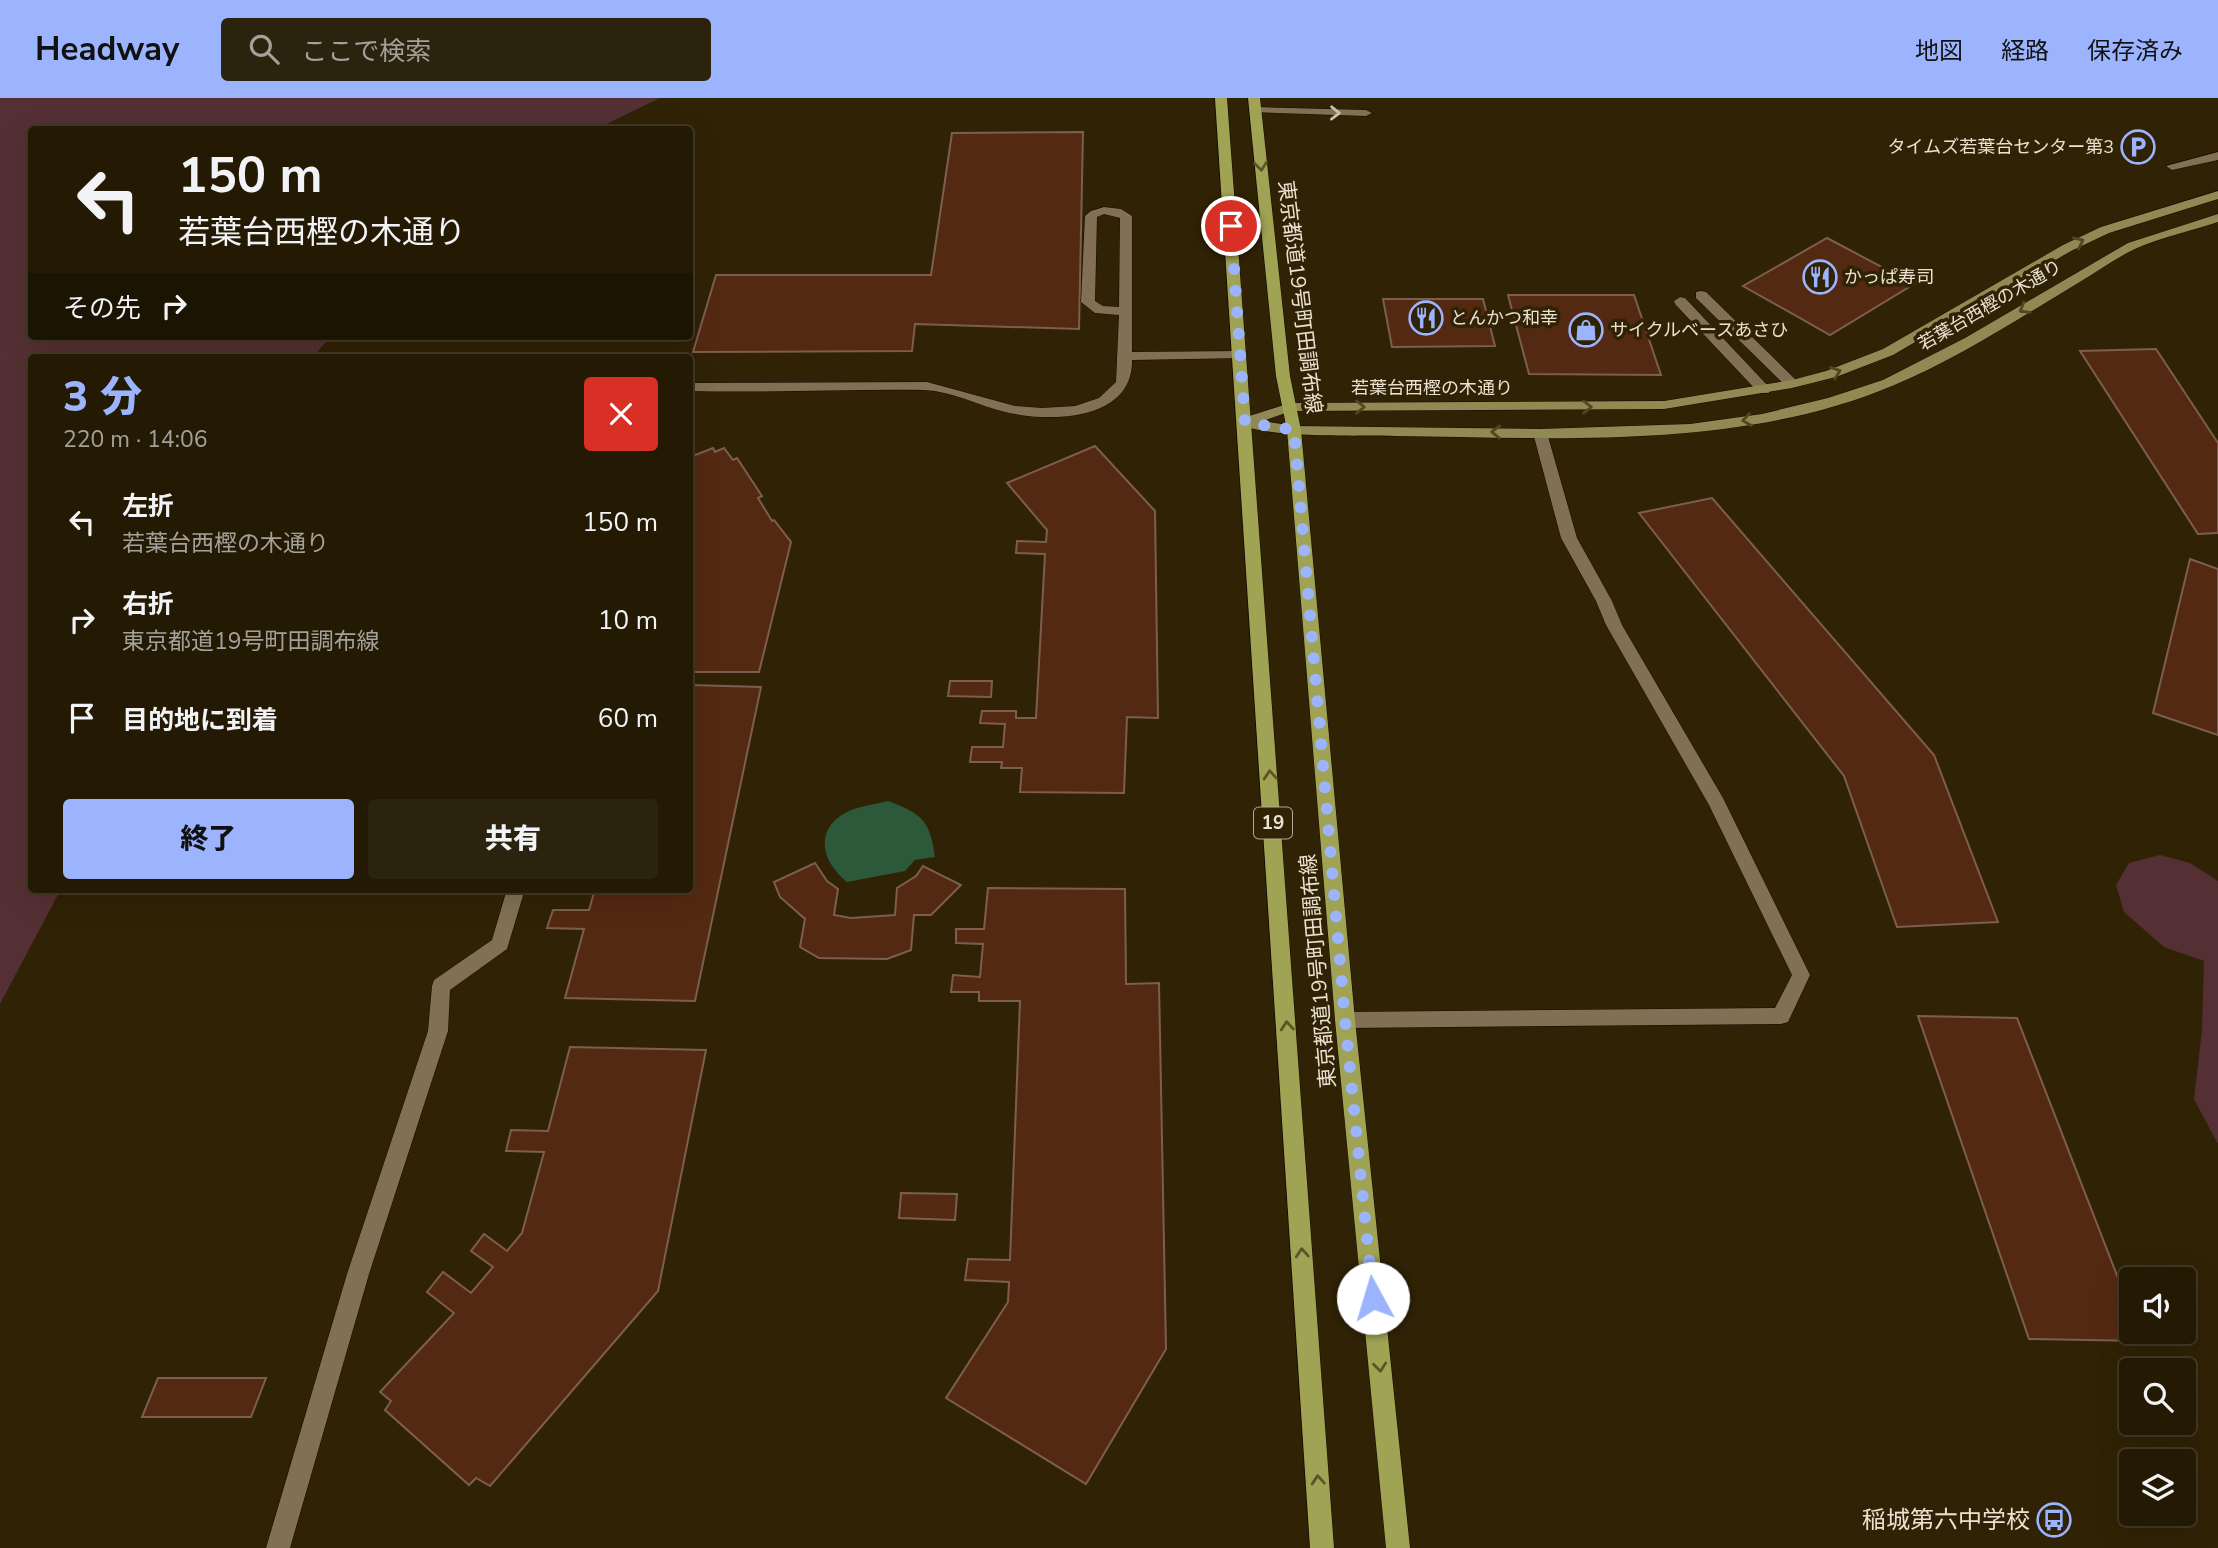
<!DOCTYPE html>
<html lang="ja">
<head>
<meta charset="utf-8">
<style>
	body { margin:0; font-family:"Nunito Sans","Noto Sans JP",sans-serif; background:#2c230e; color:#f1f3f6; height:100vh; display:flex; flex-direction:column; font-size:26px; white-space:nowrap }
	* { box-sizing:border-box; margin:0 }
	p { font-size:23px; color:#a3a19a }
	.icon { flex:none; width:38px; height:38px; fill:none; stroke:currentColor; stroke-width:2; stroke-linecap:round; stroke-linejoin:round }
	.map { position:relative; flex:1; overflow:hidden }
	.side { position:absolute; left:28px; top:256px; width:665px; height:539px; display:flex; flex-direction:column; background:#241a04; border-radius:7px; box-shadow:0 7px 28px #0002,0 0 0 2px #413826 }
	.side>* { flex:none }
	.top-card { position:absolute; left:28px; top:28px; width:665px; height:214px; border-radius:7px; box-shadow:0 7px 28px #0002,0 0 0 2px #413826; background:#241a04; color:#f1f3f6; overflow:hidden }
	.buttons { position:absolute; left:2119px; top:1169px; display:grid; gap:14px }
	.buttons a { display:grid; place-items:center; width:77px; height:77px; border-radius:7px; background:#241a04; box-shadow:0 7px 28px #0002,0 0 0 2px #413826; font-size:35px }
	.pin { position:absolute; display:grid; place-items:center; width:60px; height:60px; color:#fff; margin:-30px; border:4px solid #fff; border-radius:50%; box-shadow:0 2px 7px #0007 }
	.me { position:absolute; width:77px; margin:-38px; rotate:354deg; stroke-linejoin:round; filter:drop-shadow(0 0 5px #0008) }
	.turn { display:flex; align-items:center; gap:24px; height:147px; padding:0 35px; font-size:32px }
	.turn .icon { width:91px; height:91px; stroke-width:2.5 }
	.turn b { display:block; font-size:49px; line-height:60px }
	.then { display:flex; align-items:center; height:66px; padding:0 35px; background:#0003; gap:14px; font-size:26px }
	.round { display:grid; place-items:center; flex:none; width:74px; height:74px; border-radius:7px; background:#2c230e }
	.head { display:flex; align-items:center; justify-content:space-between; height:119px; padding:0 35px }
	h1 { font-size:42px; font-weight:800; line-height:52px; color:#9cb4fd }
	.primary-button { display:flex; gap:14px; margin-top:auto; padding:14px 35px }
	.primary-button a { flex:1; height:80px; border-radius:7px; background:#9cb4fd; color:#111; font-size:28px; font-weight:800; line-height:80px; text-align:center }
	.primary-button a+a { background:#2c230e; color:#f1f3f6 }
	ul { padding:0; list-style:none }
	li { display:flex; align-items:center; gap:21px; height:98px; padding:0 35px }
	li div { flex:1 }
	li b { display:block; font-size:26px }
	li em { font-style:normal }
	header { display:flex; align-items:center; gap:42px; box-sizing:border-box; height:98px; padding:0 35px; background:#9cb4fd; color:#111 }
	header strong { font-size:33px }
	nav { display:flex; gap:38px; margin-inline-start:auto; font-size:24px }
	.search { width:490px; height:63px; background:#2c230e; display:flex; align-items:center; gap:18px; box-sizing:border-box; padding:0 24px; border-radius:7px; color:#a3a19a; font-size:26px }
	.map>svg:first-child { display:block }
	.green { fill:#543034 }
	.water { fill:#2c5939 }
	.building { fill:#542911; stroke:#7d5e4e; stroke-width:2 }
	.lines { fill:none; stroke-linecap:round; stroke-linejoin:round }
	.lane-casing { stroke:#150b00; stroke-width:1 }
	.secondary-casing { stroke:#150b00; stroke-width:1 }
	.primary-casing { stroke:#150b00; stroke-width:1 }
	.lane { fill:#817053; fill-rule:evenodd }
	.secondary { fill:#908954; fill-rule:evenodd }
	.primary { fill:#a0a254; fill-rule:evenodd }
	.oneway { stroke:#cabfab }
	.oneway2 { stroke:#5d5525 }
	.oneway3 { stroke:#524621 }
	.route { stroke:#9cb4fd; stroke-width:12; stroke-dasharray:0 21.6 }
	.labels { text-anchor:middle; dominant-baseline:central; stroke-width:7; stroke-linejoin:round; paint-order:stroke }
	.far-poi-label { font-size:18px; fill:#eae1d1; stroke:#302205; text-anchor:start }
	.far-street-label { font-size:18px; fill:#eae1d1; stroke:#302205 }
	.shield { fill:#302205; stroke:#b2a894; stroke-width:2 }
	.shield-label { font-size:19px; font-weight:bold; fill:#eae1d1 }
	.street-label { font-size:21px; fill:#eae1d1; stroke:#302205 }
	.near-poi-label { font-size:24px; fill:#eae1d1; stroke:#302205; text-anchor:end }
</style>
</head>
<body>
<header>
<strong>Headway</strong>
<div class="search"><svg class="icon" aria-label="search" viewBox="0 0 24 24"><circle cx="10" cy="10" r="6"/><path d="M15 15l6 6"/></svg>ここで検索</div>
<nav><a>地図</a><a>経路</a><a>保存済み</a></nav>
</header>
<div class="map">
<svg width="2218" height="1450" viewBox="0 0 2218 1450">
	<rect width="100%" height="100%" fill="#302205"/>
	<!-- green -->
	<g class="green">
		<path d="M0 0H660L596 31 32 32V238H331L313 259H32V791H61L0 906Z"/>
		<path d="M2160 757 2190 765 2218 783V1046L2194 1001 2202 932 2204 863 2164 849 2124 814 2116 787 2129 765Z"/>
	</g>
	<!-- water -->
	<path class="water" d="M888 703C922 716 930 722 935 759L915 762 905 773 847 784C821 763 813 730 849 713 861 708 875 706 888 703Z"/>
	<!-- building -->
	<g class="building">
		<path d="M1083 34 1079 231 915 226 912 253 693 254 716 177H931L952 35Z"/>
		<path d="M1827 140 1914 186 1830 237 1743 188Z"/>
		<path d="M1508 197H1634L1661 277 1529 276Z"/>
		<path d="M1383 201H1483L1495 248 1392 249Z"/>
		<path d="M2156 251 2218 345V435L2198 436 2080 253Z"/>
		<path d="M1095 348 1155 413 1158 620 1127 619 1124 695 1020 694 1022 670H1001L1002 664H970L972 649H1003L1005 626 980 625 982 613H1016V620H1036L1045 456 1016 455 1017 443 1046 444 1047 432 1007 385Z"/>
		<path d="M713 350 715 354 724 350 733 362 737 360 762 398 758 400 772 423 774 422 791 444 759 574H690V359Z"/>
		<path d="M1712 400 1934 657 1998 824 1897 829 1844 678 1639 415Z"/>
		<path d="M2190 461 2218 471V637L2153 615Z"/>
		<path d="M950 583H992L991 599 948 598Z"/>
		<path d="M690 587 761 589 695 903 565 900 584 831 547 830 553 812H589L595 791H690Z"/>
		<path d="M815 765 827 783 838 791 834 817 851 820 895 817 897 790 916 778 923 768 961 787 931 817H914L911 852 887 861 819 860 800 849 805 821 780 799 774 784Z"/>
		<path d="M988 790 1125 791 1126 886 1159 885 1166 1251 1086 1386 946 1300 1008 1204 1009 1184 965 1182 968 1161 1010 1162 1020 903H979V894H951L953 877 980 879 983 846 956 845V831H984Z"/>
		<path d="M1918 918 2017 920 2132 1216V1234H2138L2142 1243 2029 1241Z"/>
		<path d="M570 949 706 952 658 1193 490 1388 476 1380 469 1387 385 1312 391 1303 380 1294 454 1215 427 1194 443 1174 471 1195 493 1169 471 1153 484 1136 507 1153 522 1135 544 1054 506 1053 511 1032 548 1033Z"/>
		<path d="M901 1095 957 1096 955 1122 899 1120Z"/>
		<path d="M158 1280H266L251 1319H142Z"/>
	</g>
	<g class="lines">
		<defs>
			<g id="lane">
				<path d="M1255 9 1366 12 1372 15 1366 18 1251 14 1249 12Z"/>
				<path d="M2218 54V62L2172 72 2166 68Z"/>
				<path d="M1104 109 1121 111 1132 118V254L1240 253 1245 254V260L1132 262C1133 320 1058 324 1015 316 984 311 955 293 923 292 845 291 767 295 690 293V285L927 284 1015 308 1042 310 1075 308 1099 300 1116 284 1119 217 1095 215 1081 204 1085 118 1091 113ZM1104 116 1120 120 1119 209 1103 208 1095 203 1097 119Z"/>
				<path d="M1701 193 1706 194 1797 283V289H1787L1696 200V194Z"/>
				<path d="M1680 199 1685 200 1769 289V295H1759L1675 206 1674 203Z"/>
				<path d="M1540 331 1547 335 1577 440 1612 503 1622 527 1723 700 1810 877 1788 924 1781 926 1345 930 1338 928 1335 922 1338 916 1345 914 1775 910 1792 877 1709 707 1606 527 1596 503 1561 440 1533 335Z"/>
				<path d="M507 791H525L507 851 450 892 448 933 369 1176 290 1450H266L347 1176 428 933 432 888 434 882 492 842Z"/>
			</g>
			<path id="secondary" d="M2218 93V101L2109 135 2071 153 1893 257 1836 279 1792 290 1664 311 1291 313 1263 323 1294 328 1540 331 1690 326 1762 316 1828 300 1883 282 1965 240 2128 145 2218 116V124C2191 133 2163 139 2137 150 2117 159 2097 174 2078 185 2018 221 1957 261 1892 288 1740 352 1556 340 1395 338 1366 337 1255 341 1238 324L1240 321 1290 305 1664 303 1792 282 1826 273 1883 251 2063 147 2101 129Z"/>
			<g id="primary">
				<path d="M1215 0H1227L1334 1450H1310Z"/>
				<path d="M1248 0H1260L1290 278 1301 332 1355 922 1410 1450H1386L1335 922 1287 332 1276 278Z"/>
			</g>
		</defs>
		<!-- lane casing -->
		<use href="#lane" class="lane-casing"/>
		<!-- secondary casing -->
		<use href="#secondary" class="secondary-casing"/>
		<!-- primary casing -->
		<use href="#primary" class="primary-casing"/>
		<!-- lane -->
		<use href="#lane" class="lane"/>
		<!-- secondary -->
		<use href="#secondary" class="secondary"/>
		<!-- primary -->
		<use href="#primary" class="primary"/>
	</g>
	<!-- one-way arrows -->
	<defs><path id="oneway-chevron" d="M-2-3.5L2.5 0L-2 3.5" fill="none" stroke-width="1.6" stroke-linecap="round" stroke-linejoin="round" transform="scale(1.75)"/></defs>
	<use class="oneway" href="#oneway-chevron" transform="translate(1335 15) rotate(1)"/>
	<g class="oneway2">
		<use href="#oneway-chevron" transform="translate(1261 68) rotate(84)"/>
		<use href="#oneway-chevron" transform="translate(1270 677) rotate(-94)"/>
		<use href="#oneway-chevron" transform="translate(1287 928) rotate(-94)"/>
		<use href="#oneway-chevron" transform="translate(1302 1155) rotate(-94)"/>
		<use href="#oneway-chevron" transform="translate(1380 1269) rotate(84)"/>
		<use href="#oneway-chevron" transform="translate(1318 1382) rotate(-94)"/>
	</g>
	<g class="oneway3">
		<use href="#oneway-chevron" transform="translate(2079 144) rotate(-25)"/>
		<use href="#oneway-chevron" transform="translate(2024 211) rotate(149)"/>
		<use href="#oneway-chevron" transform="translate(1836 274) rotate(-19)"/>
		<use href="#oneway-chevron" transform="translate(1360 309)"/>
		<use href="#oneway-chevron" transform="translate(1587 309)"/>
		<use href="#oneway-chevron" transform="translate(1747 322) rotate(172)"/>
		<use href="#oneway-chevron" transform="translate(1496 334) rotate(-179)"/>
	</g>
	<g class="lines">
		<!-- route -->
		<path class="route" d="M1231 128 1245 324 1294 332 1345 922 1373 1200"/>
	</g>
	<!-- icons -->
	<defs>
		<symbol id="parking-ring" viewBox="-11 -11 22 22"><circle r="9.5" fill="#302205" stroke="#9cb4fd" stroke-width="1.5"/><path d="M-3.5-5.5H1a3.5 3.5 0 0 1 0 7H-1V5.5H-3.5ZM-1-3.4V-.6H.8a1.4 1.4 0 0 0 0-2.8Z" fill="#9cb4fd"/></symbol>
		<symbol id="restaurant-ring" viewBox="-11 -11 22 22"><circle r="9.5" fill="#302205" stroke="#9cb4fd" stroke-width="1.5"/><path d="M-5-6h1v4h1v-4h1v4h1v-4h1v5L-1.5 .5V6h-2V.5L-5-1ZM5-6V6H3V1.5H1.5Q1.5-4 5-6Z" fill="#9cb4fd"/></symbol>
		<symbol id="shop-ring" viewBox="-11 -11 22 22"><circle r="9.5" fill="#302205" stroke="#9cb4fd" stroke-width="1.5"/><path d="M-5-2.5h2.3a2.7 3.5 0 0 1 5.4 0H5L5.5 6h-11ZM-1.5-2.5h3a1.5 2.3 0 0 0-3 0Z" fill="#9cb4fd"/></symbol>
		<symbol id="bus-ring" viewBox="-11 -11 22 22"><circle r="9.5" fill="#302205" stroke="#9cb4fd" stroke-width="1.5"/><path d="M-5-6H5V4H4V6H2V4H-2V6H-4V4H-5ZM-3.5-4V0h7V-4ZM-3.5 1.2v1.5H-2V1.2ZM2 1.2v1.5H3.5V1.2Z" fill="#9cb4fd"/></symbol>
	</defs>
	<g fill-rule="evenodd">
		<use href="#parking-ring" x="2119" y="30" width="38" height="38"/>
		<use href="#restaurant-ring" x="1801" y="160" width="38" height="38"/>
		<use href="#restaurant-ring" x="1407" y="201" width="38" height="38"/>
		<use href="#shop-ring" x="1567" y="213" width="38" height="38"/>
		<use href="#bus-ring" x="2035" y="1403" width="38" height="38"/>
	</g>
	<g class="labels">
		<!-- far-poi labels -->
		<g class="far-poi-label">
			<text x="2114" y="49" text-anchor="end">タイムズ若葉台センター第3</text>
			<text x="1844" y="179">かっぱ寿司</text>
			<text x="1450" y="220">とんかつ和幸</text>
			<text x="1610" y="232">サイクルベースあさひ</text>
		</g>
		<!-- far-street labels -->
		<g class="far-street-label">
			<text transform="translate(1990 207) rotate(-30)">若葉台西樫の木通り</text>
			<text x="1432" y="290">若葉台西樫の木通り</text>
		</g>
		<!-- shield labels -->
		<rect class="shield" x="1254" y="709.5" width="38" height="31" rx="5"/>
		<g class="shield-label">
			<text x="1273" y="725">19</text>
		</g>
		<!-- street labels -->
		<g class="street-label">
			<text transform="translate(1300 199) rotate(83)">東京都道19号町田調布線</text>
			<text transform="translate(1318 873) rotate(-95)">東京都道19号町田調布線</text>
		</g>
		<!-- near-poi labels -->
		<g class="near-poi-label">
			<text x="2030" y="1422">稲城第六中学校</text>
		</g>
	</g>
</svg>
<div class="buttons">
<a><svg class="icon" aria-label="sound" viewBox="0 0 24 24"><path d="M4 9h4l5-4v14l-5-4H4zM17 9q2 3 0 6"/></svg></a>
<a><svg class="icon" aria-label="search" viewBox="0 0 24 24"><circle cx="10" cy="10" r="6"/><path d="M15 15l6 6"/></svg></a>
<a><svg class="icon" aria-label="layers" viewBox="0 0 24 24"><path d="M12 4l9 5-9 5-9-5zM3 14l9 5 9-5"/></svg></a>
</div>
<div class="pin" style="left:1231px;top:128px;background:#d93025"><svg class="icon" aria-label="arrive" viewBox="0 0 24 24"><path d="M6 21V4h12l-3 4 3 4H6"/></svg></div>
<svg class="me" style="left:1373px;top:1200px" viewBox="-20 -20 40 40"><circle r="19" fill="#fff"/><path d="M0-13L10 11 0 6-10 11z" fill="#9cb4fd"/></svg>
<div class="top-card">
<div class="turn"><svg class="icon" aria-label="left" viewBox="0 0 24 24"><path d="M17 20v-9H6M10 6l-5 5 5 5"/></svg><div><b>150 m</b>若葉台西樫の木通り</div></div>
<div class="then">その先<svg class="icon" aria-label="right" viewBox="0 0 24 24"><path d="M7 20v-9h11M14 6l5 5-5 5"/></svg></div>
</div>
<section class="side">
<div class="head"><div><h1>3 分</h1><p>220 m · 14:06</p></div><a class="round" style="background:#d93025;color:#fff"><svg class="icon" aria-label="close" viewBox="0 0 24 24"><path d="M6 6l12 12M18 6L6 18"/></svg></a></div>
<ul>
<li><svg class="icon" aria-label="left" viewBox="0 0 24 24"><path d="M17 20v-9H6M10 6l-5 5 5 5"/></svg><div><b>左折</b><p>若葉台西樫の木通り</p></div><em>150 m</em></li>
<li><svg class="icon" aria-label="right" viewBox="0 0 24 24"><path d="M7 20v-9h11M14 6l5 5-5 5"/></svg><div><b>右折</b><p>東京都道19号町田調布線</p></div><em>10 m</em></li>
<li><svg class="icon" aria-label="arrive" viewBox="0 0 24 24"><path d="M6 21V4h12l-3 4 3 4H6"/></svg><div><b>目的地に到着</b></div><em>60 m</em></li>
</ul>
<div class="primary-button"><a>終了</a><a>共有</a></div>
</section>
</div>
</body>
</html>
